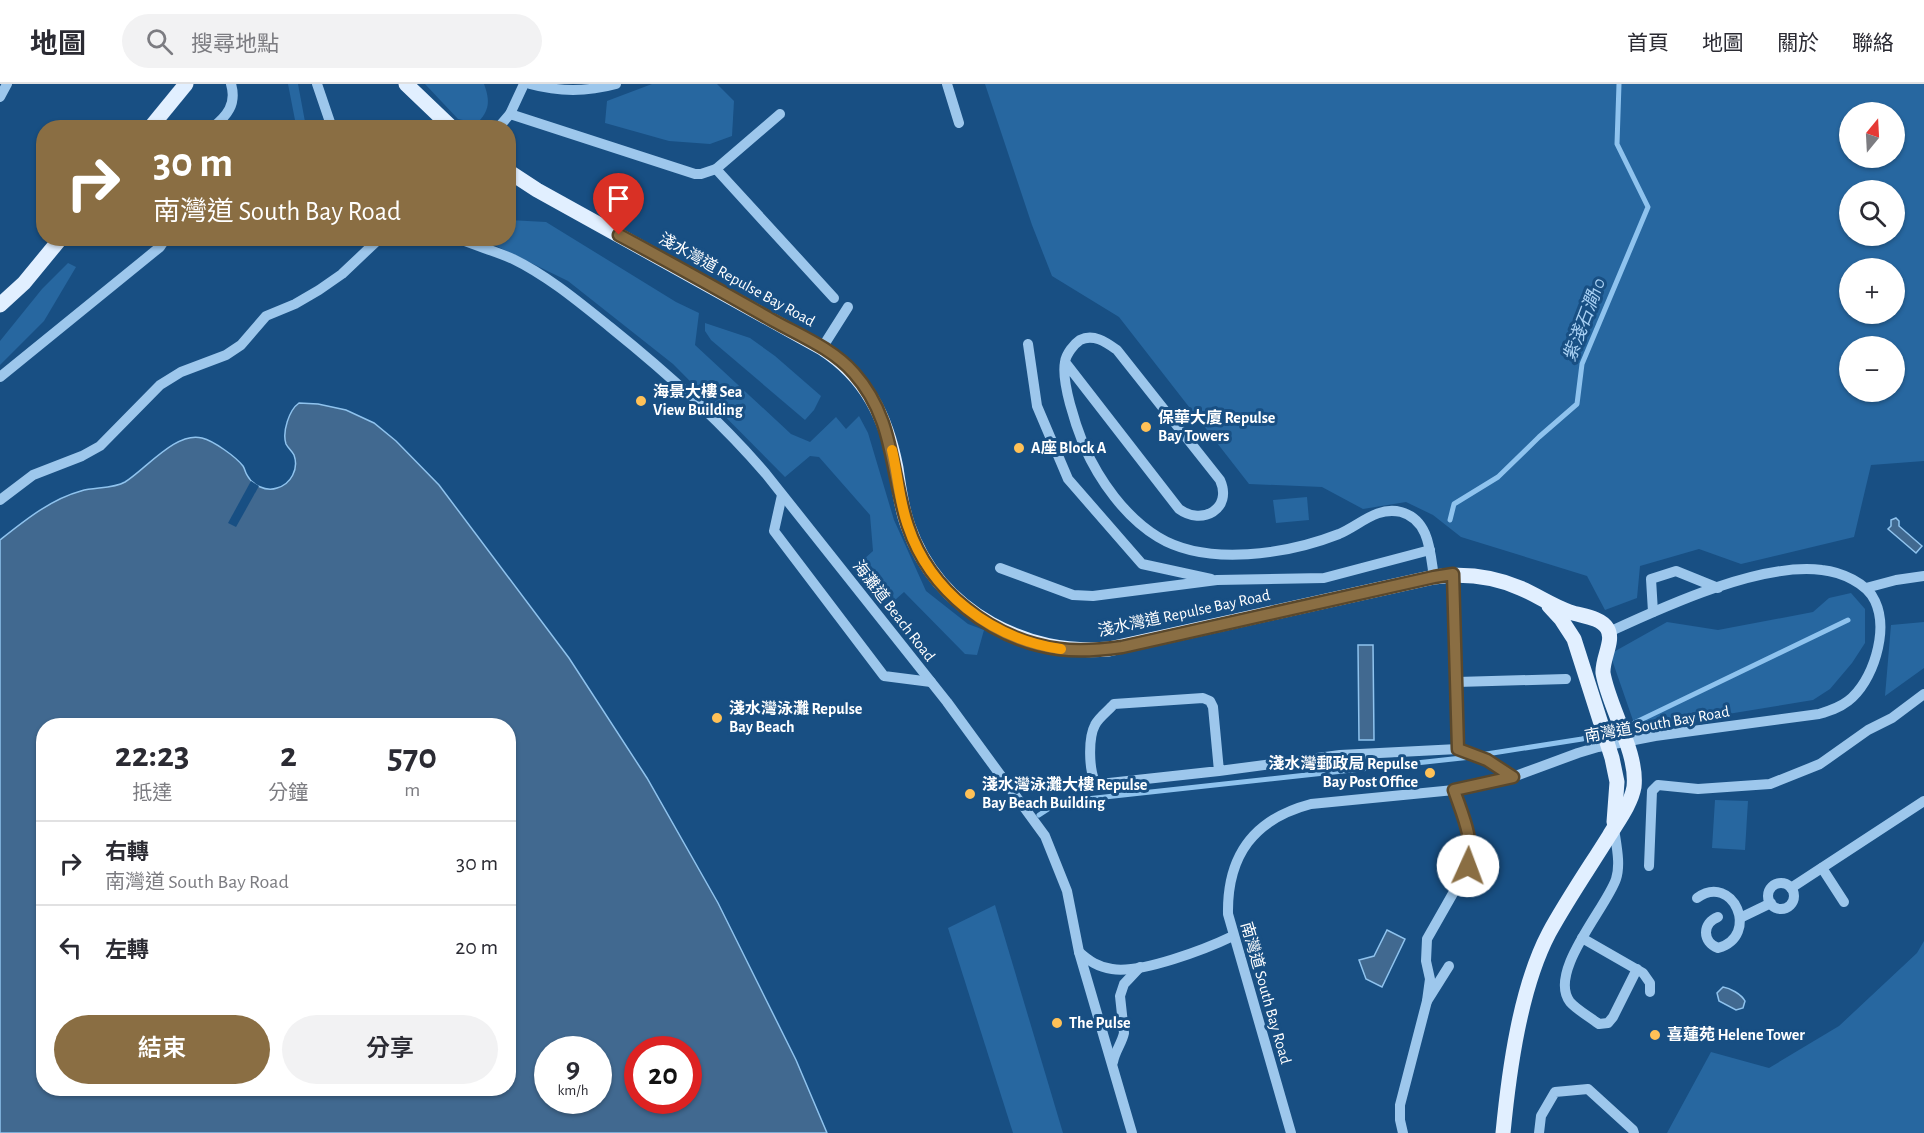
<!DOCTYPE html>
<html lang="zh-TW">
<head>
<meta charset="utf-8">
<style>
	body { margin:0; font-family:"Alegreya Sans","Noto Sans TC",sans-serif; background:#f2f2f3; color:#2b2b33; height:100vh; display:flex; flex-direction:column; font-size:22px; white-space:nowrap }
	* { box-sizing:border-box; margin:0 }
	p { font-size:20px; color:#7c7c81 }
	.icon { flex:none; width:33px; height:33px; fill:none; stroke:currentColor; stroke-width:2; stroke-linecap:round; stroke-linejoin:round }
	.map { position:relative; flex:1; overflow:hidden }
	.panel { position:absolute; left:36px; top:634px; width:480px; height:378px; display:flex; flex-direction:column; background:#fff; border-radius:24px; box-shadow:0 2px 4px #0004 }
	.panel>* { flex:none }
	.hud { position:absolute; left:36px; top:36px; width:480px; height:126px; border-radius:24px; box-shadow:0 2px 4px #0004; background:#8a6e43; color:#fff; overflow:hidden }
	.needle { width:39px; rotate:18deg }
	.controls { position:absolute; left:1839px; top:18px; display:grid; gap:12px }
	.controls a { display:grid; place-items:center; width:66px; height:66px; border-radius:50%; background:#fff; box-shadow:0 2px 4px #0004; font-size:30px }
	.speed { position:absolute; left:534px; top:952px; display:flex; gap:12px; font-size:30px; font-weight:700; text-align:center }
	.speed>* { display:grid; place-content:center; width:78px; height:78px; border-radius:50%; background:#fff; box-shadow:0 2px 4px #0004; line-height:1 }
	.speed small { font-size:15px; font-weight:400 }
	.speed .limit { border:9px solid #d22; background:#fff; color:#111 }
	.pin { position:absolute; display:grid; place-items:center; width:51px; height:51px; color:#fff; margin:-62px -26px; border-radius:50% 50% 50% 0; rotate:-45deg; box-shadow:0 0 6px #0007 }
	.pin .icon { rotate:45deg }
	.me { position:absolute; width:66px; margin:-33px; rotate:2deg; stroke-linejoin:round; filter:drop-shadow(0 0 4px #0008) }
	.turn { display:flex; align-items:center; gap:21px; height:126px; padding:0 18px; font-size:27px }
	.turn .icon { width:78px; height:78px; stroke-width:2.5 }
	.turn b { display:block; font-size:42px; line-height:51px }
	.eta { display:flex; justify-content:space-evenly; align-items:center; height:102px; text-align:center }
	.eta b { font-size:36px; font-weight:600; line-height:42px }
	.primary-button { display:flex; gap:12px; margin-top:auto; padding:12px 18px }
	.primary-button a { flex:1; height:69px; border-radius:36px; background:#8a6e43; color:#fff; font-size:24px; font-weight:600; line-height:69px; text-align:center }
	.primary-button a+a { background:#f2f2f3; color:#2b2b33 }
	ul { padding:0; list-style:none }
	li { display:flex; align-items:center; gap:18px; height:84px; padding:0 18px; border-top:2px solid #e1e1e2 }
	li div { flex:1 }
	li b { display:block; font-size:22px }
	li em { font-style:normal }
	header { display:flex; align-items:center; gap:36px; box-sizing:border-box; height:84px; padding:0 30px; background:#fff; border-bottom:2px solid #e1e1e2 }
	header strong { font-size:28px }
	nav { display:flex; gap:33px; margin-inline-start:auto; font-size:21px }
	.search { width:420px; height:54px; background:#f2f2f3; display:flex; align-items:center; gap:15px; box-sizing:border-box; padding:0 21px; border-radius:33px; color:#7c7c81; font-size:22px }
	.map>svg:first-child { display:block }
	.green { fill:#2767a0; fill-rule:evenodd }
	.water { fill:#416990; stroke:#8fc3ee; stroke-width:1.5; fill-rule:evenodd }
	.pier { fill:#184f83 }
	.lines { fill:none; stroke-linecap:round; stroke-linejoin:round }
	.stream { stroke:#8fc3ee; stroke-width:5 }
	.minor { stroke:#9dc7ec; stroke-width:10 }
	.major { stroke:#e1efff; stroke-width:15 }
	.route-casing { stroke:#5a482c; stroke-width:15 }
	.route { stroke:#8a6e43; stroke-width:10 }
	.slow { stroke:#f59e0b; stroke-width:10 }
	.poi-dot { fill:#ffc157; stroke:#184f83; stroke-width:2 }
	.labels { text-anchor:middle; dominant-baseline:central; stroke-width:6; stroke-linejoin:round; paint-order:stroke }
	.street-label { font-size:16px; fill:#fff; stroke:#184f83 }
	.poi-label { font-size:16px; font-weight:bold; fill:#fff; stroke:#184f83; text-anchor:start }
	.water-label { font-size:18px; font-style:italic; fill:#a8d0f3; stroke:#184f83 }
</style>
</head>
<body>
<header>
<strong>地圖</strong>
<div class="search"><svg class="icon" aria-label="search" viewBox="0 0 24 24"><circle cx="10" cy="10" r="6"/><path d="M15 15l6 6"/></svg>搜尋地點</div>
<nav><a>首頁</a><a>地圖</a><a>關於</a><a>聯絡</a></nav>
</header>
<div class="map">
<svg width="1924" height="1049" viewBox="0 0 1924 1049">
	<rect width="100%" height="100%" fill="#184f83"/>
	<!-- green -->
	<g class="green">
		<path d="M288 0H298L306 43H256L295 36Z"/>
		<path d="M425 0H484C490 16 490 27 477 39L458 35Z"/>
		<path d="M652 0H717L734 17 732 52 710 60 669 57 605 39 607 17Z"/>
		<path d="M985 0H1924V377L1871 381 1854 453 1741 480 1699 465 1640 482 1637 514 1605 526 1587 492 1461 453 1433 431 1406 418 1363 425 1322 403 1249 400 1119 233 1052 192 1032 141ZM1850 28H1894V74H1850ZM1850 106H1894V152H1850ZM1850 184H1894V230H1850ZM1850 262H1894V308H1850Z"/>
		<path d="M509 136 546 138 676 218 699 229 695 261 791 350 810 358 836 333 846 345 859 332 868 349 894 436 926 507 968 540 984 546 977 571 965 570 904 508 887 523 853 485 873 467 870 431 819 373 810 372 785 393 673 280 568 197 482 155 508 154Z"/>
		<path d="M68 179 76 183 44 237 0 281V257L42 205Z"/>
		<path d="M705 239 750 254 775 272 821 312 814 326 805 336 711 256 705 247Z"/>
		<path d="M1307 413 1309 436 1276 439 1273 416Z"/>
		<path d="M1851 509 1865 525V559L1852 579 1830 605 1813 616 1636 645 1610 570 1667 538 1718 546 1813 528 1829 514Z"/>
		<path d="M1924 538V584L1885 612 1891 541Z"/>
		<path d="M1715 716 1748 717 1745 766 1712 764Z"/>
		<path d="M995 821 1063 1049H1013L948 844Z"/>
		<path d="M1924 857V1049H1667L1711 968 1769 984 1839 942 1917 869Z"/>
	</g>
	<!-- water -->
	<g class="water">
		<path d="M299 319 318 320 346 326 374 339 396 357 439 401 569 574 647 694 718 819 796 976 827 1049H0V456C24 437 51 415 81 407 95 403 113 405 125 398 146 385 176 347 202 354 214 357 236 373 243 382 245 385 245 388 247 391 252 401 266 408 277 404 291 400 299 385 294 371 292 367 288 364 286 360 282 348 289 326 299 319ZM44 642H508V1005H44ZM548 966H598V1017H548ZM638 966H688V1017H638Z"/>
		<path d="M1896 434 1899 437V442L1922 462 1916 469 1888 445 1891 442V436Z"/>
		<path d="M1358 561H1373L1374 656H1359Z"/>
		<path d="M1387 846 1405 855 1382 903 1366 895 1359 876 1374 872Z"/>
		<path d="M1723 903C1730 904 1741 910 1745 917L1743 924 1736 926 1719 917 1717 909Z"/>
	</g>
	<!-- pier -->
	<path class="pier" d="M251 397 259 402 236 443 228 439Z"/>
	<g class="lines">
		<!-- stream -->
		<g class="stream">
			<path d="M1450 436 1454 420 1498 393 1539 353 1577 320 1582 280 1648 123 1617 60 1619 0"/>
			<path d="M1480 671 1582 655 1628 642 1848 536"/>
			<path d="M1039 731 1059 718 1471 673"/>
		</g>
		<!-- minor -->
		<g class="minor">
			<path d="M317 0 332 44"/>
			<path d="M530 0C559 8 587 8 616 0"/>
			<path d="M947 0 959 39"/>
			<path d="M0 13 7 0"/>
			<path d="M510 30 695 90H701L716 85 780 30"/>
			<path d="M212 44C227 32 237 20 231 0"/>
			<path d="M498 44 510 30 524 0"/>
			<path d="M716 85 834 214"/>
			<path d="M457 154C476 162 495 167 513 175 548 192 580 219 610 243 666 288 720 336 766 390L947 618 1045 752 1067 807 1079 868 1132 1049"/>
			<path d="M1028 260 1037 322 1068 395 1142 480 1211 495"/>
			<path d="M822 264 848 223"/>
			<path d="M1065 278 1179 425C1202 442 1233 425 1220 396L1117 266C1107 259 1094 249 1080 256 1074 260 1066 270 1065 278 1061 298 1076 342 1084 362 1099 396 1125 433 1158 453 1207 483 1288 470 1339 450 1360 441 1377 422 1401 428 1430 436 1430 469 1434 493"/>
			<path d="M0 293 160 163 166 154"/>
			<path d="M782 411 774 447 884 592 931 598"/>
			<path d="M0 416 33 391 82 372 100 362 160 301 181 288 226 271 241 261 266 232 295 220 319 206 342 190 380 154"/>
			<path d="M1000 484 1073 511 1093 512 1217 496 1324 494 1430 466"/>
			<path d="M1453 491 1458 665"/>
			<path d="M1866 504 1896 496 1924 492"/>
			<path d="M1653 528 1651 495 1676 487 1718 504"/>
			<path d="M1457 598 1566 595"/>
			<path d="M1219 687 1213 623 1210 617 1203 614 1114 620C1109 626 1098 634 1095 641 1088 654 1089 685 1095 698L1100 700 1219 687 1340 671 1458 665 1487 676 1513 693"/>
			<path d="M1614 744C1616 760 1621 780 1616 795 1607 823 1547 888 1570 918 1576 925 1588 932 1596 938L1599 940 1608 939 1613 933 1637 885"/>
			<path d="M1649 782 1652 707 1658 701 1698 705 1770 700 1820 680 1868 646 1892 634 1924 610"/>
			<path d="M1822 784 1844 818"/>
			<circle cx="1781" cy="812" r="13"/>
			<path d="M1791 804 1924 717"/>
			<path d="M1697 814C1733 788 1761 852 1718 864 1702 858 1702 839 1718 833"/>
			<path d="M1740 834 1771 819"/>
			<path d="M1582 854 1643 889 1650 899V908"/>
			<path d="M1079 868C1089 877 1098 883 1112 885 1141 890 1206 865 1233 852"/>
			<path d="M1449 882 1427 917 1430 895 1426 877 1427 855 1464 790 1470 774V757L1454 706"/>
			<path d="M1113 978C1115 967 1122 959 1124 949L1120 912 1124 900 1140 883"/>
			<path d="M1291 1049 1228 830C1227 771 1254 735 1311 720L1454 706 1513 693 1578 669 1598 663 1655 652 1819 630C1829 627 1839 624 1848 617 1873 598 1889 547 1875 517 1867 499 1841 488 1822 486 1761 478 1665 522 1609 548"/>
			<path d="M1403 1049 1400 1036V1021L1427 917"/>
			<path d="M1539 1049 1541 1032 1555 1008 1588 1005 1633 1046 1634 1049"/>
		</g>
		<!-- major -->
		<g class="major">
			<path d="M406 0 452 44"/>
			<path d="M150 44 186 0"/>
			<path d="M508 87 537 106 822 264C867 293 886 333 896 384 899 404 901 423 908 442 923 485 952 518 991 540 1029 561 1066 568 1109 565L1434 493C1463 489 1492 492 1520 504 1537 511 1552 522 1570 528 1581 532 1600 533 1607 544 1615 556 1602 574 1603 589 1609 624 1638 668 1634 703 1631 720 1618 737 1609 752 1589 784 1567 816 1549 849 1520 904 1509 987 1503 1049"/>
			<path d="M0 221 24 199 61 154"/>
			<path d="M1549 522 1561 535 1574 555 1612 674 1617 698 1614 738"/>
		</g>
	</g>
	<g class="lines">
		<defs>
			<path id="route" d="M619 151C671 179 723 208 774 237 801 252 833 265 854 289 895 335 890 388 908 442 929 506 991 556 1059 565 1080 568 1101 566 1122 563L1434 493 1453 490 1458 665 1487 676 1513 693 1454 706C1462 730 1475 757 1468 782"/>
		</defs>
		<!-- route casing -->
		<use href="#route" class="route-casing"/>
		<!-- route -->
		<use href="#route" class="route"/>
		<!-- slow -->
		<path class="slow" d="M892 366C898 391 899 417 908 442 930 508 992 555 1061 565"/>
	</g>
	<!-- markers -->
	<g class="poi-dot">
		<circle cx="641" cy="317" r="6"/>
		<circle cx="1146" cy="343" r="6"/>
		<circle cx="1019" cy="364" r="6"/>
		<circle cx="717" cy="634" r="6"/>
		<circle cx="1430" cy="689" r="6"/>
		<circle cx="970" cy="710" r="6"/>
		<circle cx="1057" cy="939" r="6"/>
		<circle cx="1655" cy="951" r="6"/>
	</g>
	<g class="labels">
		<!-- street labels -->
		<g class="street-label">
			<text transform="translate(737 196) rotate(29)">淺水灣道 Repulse Bay Road</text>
			<text transform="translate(894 527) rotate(52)">海灘道 Beach Road</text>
			<text transform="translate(1184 529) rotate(-12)">淺水灣道 Repulse Bay Road</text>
			<text transform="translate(1657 640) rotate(-10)">南灣道 South Bay Road</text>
			<text transform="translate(1266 909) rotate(74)">南灣道 South Bay Road</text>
		</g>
		<!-- poi labels -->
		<g class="poi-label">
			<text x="653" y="308">海景大樓 Sea<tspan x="653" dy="18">View Building</tspan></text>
			<text x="1158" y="334">保華大廈 Repulse<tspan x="1158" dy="18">Bay Towers</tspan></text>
			<text x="1031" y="364">A座 Block A</text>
			<text x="729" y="625">淺水灣泳灘 Repulse<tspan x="729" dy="18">Bay Beach</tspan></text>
			<text x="1418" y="680" text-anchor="end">淺水灣郵政局 Repulse<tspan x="1418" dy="18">Bay Post Office</tspan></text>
			<text x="982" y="701">淺水灣泳灘大樓 Repulse<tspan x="982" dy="18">Bay Beach Building</tspan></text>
			<text x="1069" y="939">The Pulse</text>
			<text x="1667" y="951">喜蓮苑 Helene Tower</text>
		</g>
		<!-- water labels -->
		<g class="water-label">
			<text transform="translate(1585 236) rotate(-69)">紫淺石澗10</text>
		</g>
	</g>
</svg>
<div class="controls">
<a><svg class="needle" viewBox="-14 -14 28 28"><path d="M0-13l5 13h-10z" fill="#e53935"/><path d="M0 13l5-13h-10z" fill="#7c7c81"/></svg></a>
<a><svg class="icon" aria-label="search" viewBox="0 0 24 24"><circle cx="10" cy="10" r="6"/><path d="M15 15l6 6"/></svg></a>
<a>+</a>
<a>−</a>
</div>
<div class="speed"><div>9<small>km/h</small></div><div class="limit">20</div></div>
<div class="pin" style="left:619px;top:151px;background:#d93025"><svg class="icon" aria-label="arrive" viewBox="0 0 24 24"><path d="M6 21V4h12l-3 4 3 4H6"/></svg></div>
<svg class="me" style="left:1468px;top:782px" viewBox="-20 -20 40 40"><circle r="19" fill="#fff"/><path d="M0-13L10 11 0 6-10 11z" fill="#8a6e43"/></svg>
<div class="hud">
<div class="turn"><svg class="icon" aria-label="right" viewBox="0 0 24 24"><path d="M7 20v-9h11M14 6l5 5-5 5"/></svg><div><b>30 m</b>南灣道 South Bay Road</div></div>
</div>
<section class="panel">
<div class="eta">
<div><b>22:23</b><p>抵達</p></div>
<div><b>2</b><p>分鐘</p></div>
<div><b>570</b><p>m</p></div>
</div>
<ul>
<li><svg class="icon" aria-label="right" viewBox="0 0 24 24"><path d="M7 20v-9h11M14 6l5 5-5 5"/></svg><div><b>右轉</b><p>南灣道 South Bay Road</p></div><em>30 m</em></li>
<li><svg class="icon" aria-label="left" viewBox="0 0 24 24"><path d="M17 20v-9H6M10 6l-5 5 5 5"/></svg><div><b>左轉</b></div><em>20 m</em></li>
</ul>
<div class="primary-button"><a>結束</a><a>分享</a></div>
</section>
</div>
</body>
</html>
